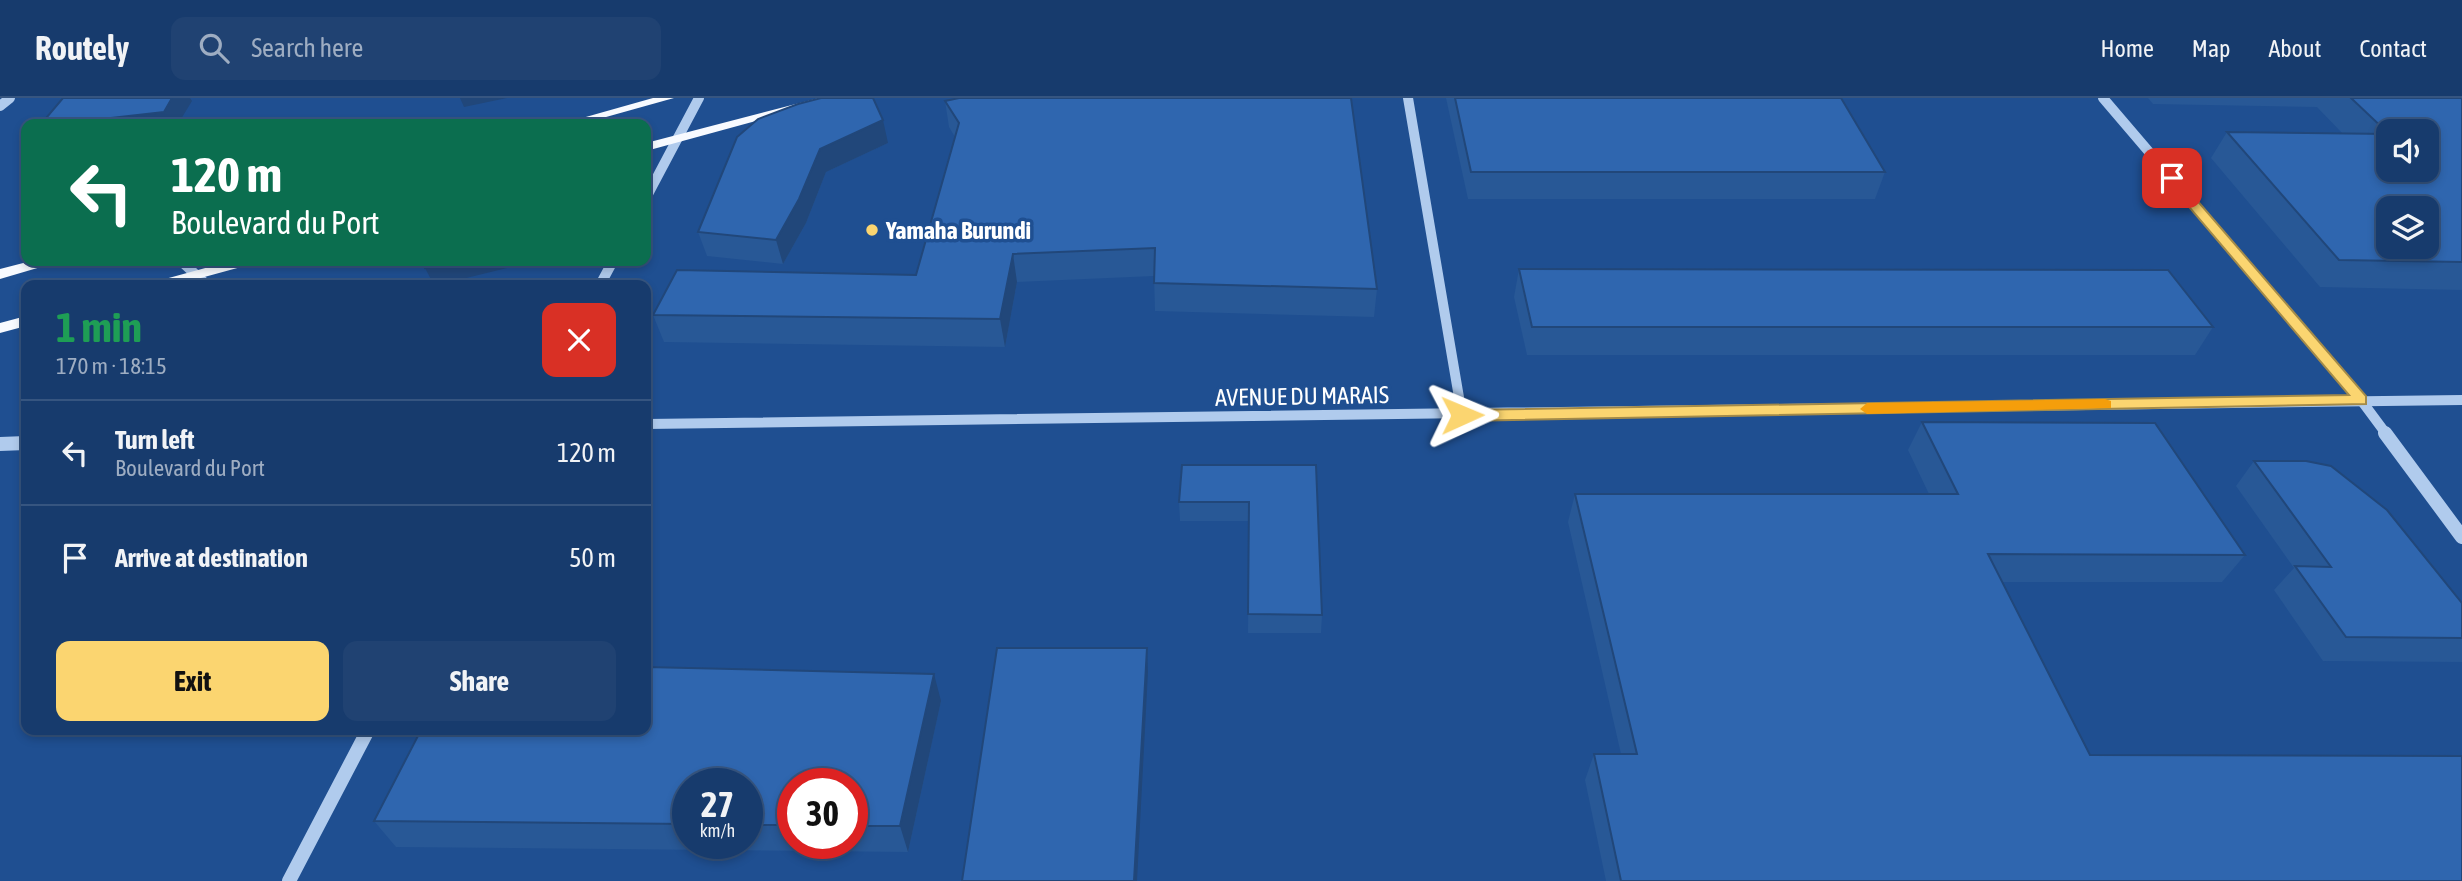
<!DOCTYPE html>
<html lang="en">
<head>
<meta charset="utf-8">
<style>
	body { margin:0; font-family:"Asap Condensed",sans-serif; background:#204272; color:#f1f3f6; height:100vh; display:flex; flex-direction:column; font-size:26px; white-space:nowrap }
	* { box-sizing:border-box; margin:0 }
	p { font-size:23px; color:#9eadc2 }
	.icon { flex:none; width:38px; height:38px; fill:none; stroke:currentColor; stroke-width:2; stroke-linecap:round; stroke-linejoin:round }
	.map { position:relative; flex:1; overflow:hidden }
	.details { position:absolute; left:21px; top:182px; width:630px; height:455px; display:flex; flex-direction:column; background:#173b6d; border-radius:14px; box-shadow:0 4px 10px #0003,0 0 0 2px #365580 }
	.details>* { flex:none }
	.guide { position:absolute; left:21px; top:21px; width:630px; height:147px; border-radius:14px; box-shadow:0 4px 10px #0003,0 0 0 2px #365580; background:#0b6e4f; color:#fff; overflow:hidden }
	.buttons { position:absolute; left:2376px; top:21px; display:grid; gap:14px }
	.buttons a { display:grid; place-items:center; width:63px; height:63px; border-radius:14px; background:#173b6d; box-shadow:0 4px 10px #0003,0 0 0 2px #365580; font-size:35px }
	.speed { position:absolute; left:672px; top:670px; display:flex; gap:14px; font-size:35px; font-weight:700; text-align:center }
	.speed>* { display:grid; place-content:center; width:91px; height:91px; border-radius:50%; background:#173b6d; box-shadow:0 4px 10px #0003,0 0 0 2px #365580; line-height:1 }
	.speed small { font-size:18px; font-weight:400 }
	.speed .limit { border:10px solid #d22; background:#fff; color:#111 }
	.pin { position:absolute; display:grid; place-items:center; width:60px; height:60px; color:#fff; margin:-30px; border-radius:14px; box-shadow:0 4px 10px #0006 }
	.me { position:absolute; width:77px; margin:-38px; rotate:89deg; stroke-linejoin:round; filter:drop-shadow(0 0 5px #0008) }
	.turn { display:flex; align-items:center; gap:24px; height:147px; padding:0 35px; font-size:32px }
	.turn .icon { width:91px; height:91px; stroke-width:2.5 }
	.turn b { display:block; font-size:49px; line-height:60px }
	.round { display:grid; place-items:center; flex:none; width:74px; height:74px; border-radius:14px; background:#204272 }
	.overview { display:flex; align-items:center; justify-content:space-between; height:119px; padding:0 35px }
	h1 { font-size:42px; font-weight:700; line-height:52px; color:#1e9e55 }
	.button { display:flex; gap:14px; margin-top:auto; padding:14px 35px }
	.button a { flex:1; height:80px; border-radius:14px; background:#fbd570; color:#111; font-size:28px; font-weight:700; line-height:80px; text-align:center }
	.button a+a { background:#204272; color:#f1f3f6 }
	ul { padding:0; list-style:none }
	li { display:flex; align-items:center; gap:21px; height:105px; padding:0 35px; border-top:2px solid #365580 }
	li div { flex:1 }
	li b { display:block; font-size:26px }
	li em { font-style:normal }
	header { display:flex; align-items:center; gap:42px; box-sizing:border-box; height:98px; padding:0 35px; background:#173b6d; border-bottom:2px solid #365580 }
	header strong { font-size:33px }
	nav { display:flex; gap:38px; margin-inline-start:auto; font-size:24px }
	.search { width:490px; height:63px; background:#204272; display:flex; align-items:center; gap:18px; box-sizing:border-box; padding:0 24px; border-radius:14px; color:#9eadc2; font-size:26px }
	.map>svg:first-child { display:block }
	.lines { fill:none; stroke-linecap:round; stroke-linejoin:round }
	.minor-far1 { stroke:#b0cbed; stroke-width:10 }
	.minor { stroke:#b0cbed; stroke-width:14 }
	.major { fill:#f7faff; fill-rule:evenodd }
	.wall { fill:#285896; fill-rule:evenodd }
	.shaded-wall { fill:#21477a }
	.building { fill:#2f66af; stroke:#21477a; stroke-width:2; fill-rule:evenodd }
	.route { fill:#fbd570; stroke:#a38a49; stroke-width:2 }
	.slow { fill:#f59e0b }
	.poi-dot { fill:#fbd570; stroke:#1f4f91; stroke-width:2.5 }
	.labels { text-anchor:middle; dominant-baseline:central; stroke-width:7; stroke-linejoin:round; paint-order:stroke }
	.poi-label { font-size:24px; font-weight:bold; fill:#fff; stroke:#1f4f91; text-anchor:start }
	.street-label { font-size:24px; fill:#fff; stroke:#1f4f91 }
</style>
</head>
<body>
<header>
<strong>Routely</strong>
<div class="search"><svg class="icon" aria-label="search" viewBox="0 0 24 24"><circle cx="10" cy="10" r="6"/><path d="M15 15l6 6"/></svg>Search here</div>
<nav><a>Home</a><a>Map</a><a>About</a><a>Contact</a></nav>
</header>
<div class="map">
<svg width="2462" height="783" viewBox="0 0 2462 783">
	<rect width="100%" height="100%" fill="#1f4f91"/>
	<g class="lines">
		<!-- minor-far1 -->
		<g class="minor-far1">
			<path d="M1408 0 1462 317"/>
			<path d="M2103 0 2361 302 2387 337"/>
			<path d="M0 8 10 0"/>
			<path d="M646 100 699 0"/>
			<path d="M181 163 207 187"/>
			<path d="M600 187 613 163"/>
			<path d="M646 326 2462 302"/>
		</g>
		<!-- minor -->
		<g class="minor">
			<path d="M2385 335 2462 439"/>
			<path d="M0 346 26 345"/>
			<path d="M289 783 368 632"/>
		</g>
		<!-- major -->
		<g class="major">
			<path d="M653 0H674L581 26H561Z"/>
			<path d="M819 0H840L646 53V45Z"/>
			<path d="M31 163H53L51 166 0 181V171Z"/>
			<path d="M231 163H254L252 166 175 187H152L154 184Z"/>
			<path d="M26 218V228L0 235V225Z"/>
		</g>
	</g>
	<!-- wall -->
	<g class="wall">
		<path d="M1446 0H1841L1885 74 1875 101H1468Z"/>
		<path d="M2148 0H2462V192L2320 189 2211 60 2227 34 2343 36 2317 9 2153 6Z"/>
		<path d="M945 3 1377 191 1374 219 1155 213 1154 178 1017 184 1005 249 664 244 653 217 916 177 955 39 949 29Z"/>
		<path d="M737 39 888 45 826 74 806 125 783 166 707 158 698 134Z"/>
		<path d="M1519 171 2213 229 2195 257H1527L1514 199Z"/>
		<path d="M1922 324 2245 457 2222 484H2002L2090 657 2462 783H1606L1585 682 1594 656H1621L1568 424 1575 396H1929L1908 352Z"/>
		<path d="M2254 363 2462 505V564L2323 563 2274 492 2294 470 2236 388Z"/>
		<path d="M1316 367 1322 517 1321 535H1248L1249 423H1180L1179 404Z"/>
		<path d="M941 603 908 754 396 749 374 723ZM688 686H747V746H688ZM793 686H852V746H793Z"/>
	</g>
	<!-- shaded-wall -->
	<g class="shaded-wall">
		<path d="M172 0H190L192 3 178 26H58Z"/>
		<path d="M460 0H507L464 9Z"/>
		<path d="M883 22 888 45 826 74 806 125 783 166 776 142 820 51Z"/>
		<path d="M1013 156 1017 184 1005 249 1000 221Z"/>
		<path d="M454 163H526L527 165 438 187H434L425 170Z"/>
		<path d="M1147 550 1148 574 1137 783H1134Z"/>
		<path d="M934 576 941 603 908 754 900 728Z"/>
	</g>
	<!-- building -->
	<g class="building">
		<path d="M63 0H172L164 14 58 26H41Z"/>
		<path d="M821 0H873L883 22 820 51 799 101 776 142 698 134 737 39 758 21 798 6Z"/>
		<path d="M959 0H1351L1377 191 1154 185 1155 150 1013 156 1000 221 653 217 677 172 916 177 959 25 945 3Z"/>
		<path d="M1455 0H1841L1885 74H1471Z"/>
		<path d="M2351 0H2462V164L2339 162 2227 34 2389 36V72H2427V33H2389V36ZM2389 110H2427V149H2389Z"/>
		<path d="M424 163H454L425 170Z"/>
		<path d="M1519 171 2168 172 2213 229H1532Z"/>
		<path d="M1922 324 2155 325 2245 457 1988 456 2090 657 2462 658V783H1621L1594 656H1637L1575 396H1958Z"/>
		<path d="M2254 363H2306L2331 368 2387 412 2462 505V540L2346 539 2295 468 2331 469Z"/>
		<path d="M1182 367H1316L1322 517 1248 516 1249 404H1179Z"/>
		<path d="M997 550H1147L1134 783H962Z"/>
		<path d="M646 569 934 576 900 728H852V686H793V727H747V686H688V726L374 723 421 632H646Z"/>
	</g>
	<!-- route -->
	<path class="route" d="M2167 78H2176L2366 298V306L1462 323 1455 317 1462 312 2349 297 2167 83Z"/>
	<!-- slow -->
	<path class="slow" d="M2105 301 2111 303V310L1867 316 1860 311 1867 305Z"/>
	<!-- markers -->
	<circle class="poi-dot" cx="872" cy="132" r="7"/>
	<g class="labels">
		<!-- poi labels -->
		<g class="poi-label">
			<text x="886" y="132">Yamaha Burundi</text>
		</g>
		<!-- street labels -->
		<g class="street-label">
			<text transform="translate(1302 298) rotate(-1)">AVENUE DU MARAIS</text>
		</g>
	</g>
</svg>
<div class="buttons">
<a><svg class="icon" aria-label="sound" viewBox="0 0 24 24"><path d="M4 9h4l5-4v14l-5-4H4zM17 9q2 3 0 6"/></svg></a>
<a><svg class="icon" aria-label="layers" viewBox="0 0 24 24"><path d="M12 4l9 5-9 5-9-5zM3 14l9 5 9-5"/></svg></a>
</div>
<div class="speed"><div>27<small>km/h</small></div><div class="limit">30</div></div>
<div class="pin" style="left:2172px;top:80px;background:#d93025"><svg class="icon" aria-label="arrive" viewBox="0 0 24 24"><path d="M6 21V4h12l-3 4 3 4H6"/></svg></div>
<svg class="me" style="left:1462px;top:317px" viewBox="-20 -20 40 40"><path d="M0-17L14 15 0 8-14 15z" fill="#fbd570" stroke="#fff" stroke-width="4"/></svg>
<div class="guide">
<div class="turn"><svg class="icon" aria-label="left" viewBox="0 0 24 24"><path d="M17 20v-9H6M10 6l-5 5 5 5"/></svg><div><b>120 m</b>Boulevard du Port</div></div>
</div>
<section class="details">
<div class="overview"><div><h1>1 min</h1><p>170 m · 18:15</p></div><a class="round" style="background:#d93025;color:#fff"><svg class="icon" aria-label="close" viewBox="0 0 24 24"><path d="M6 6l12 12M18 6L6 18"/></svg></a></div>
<ul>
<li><svg class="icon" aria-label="left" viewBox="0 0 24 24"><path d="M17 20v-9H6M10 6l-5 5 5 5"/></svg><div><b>Turn left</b><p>Boulevard du Port</p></div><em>120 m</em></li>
<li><svg class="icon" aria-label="arrive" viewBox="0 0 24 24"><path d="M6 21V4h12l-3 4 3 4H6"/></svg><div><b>Arrive at destination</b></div><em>50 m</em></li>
</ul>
<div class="button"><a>Exit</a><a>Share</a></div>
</section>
</div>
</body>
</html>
